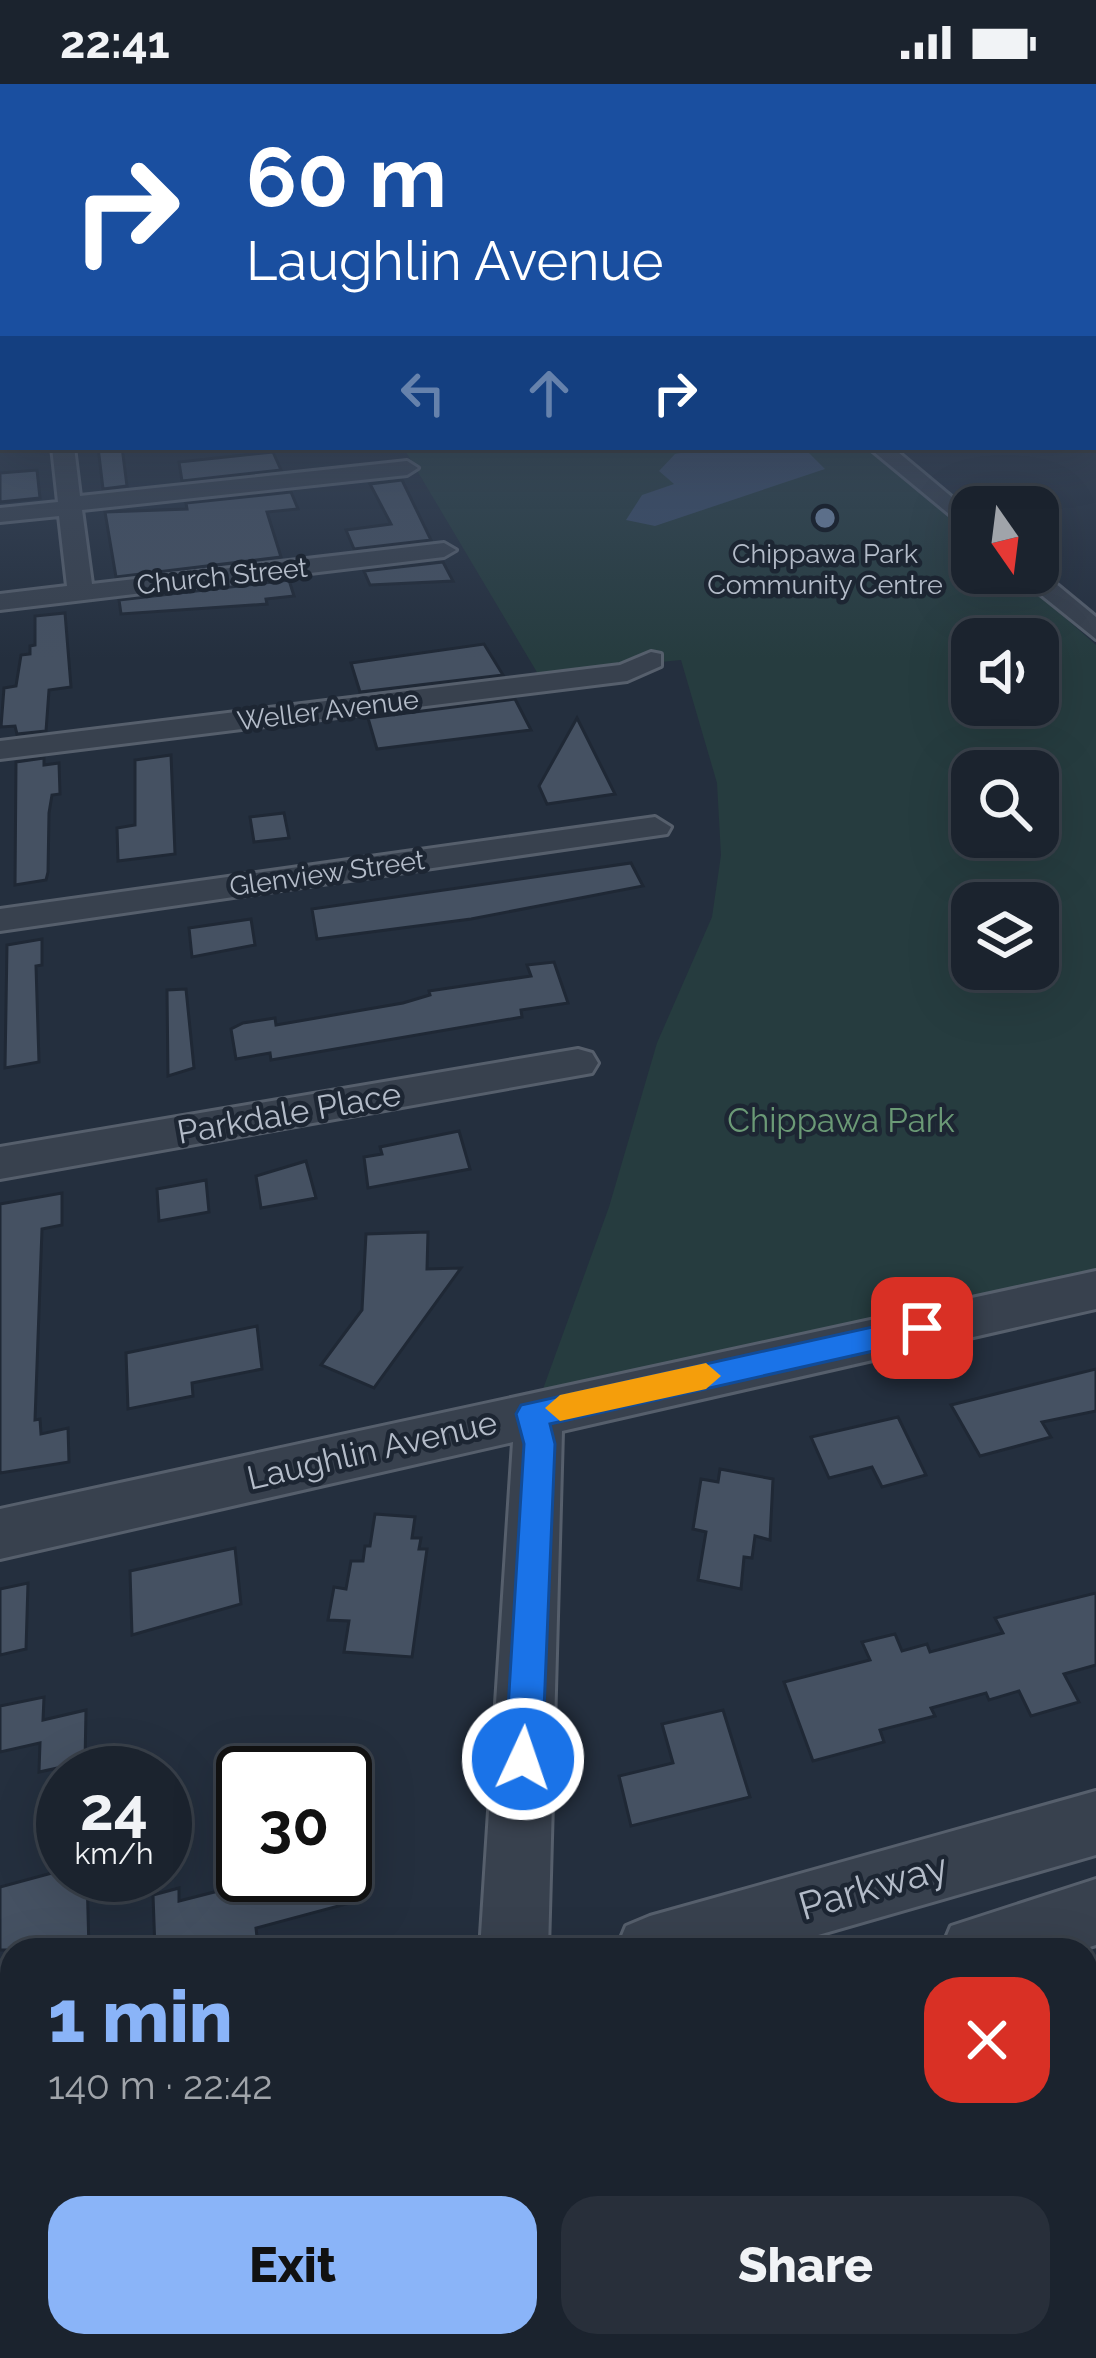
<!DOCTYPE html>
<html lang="en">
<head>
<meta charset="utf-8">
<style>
	body { margin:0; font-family:Raleway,sans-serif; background:#282f3a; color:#f1f3f6; height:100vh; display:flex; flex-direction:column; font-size:45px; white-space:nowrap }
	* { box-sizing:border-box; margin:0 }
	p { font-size:39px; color:#a0a4aa }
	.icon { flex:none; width:66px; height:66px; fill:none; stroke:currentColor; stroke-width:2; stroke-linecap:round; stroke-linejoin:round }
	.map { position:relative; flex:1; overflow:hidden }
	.sheet { position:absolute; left:0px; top:1854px; width:1098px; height:420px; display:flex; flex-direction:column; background:#1b232e; border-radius:36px 36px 0 0; box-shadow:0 12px 48px #0002,0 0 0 3px #39404a }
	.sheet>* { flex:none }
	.top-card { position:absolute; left:0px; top:0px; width:1098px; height:366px; box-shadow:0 12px 48px #0002,0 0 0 3px #39404a; background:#1a4fa0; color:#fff; overflow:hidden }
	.needle { width:78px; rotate:166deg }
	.controls { position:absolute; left:951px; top:402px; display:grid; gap:24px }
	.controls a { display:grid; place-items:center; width:108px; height:108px; border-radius:24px; background:#1b232e; box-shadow:0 12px 48px #0002,0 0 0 3px #39404a; font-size:60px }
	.speed { position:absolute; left:36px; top:1662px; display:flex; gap:24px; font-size:60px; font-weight:700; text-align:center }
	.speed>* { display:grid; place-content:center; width:156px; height:156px; border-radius:50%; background:#1b232e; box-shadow:0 12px 48px #0002,0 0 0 3px #39404a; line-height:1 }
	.speed small { font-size:30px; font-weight:400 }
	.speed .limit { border:6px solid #111; border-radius:18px; background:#fff; color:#111 }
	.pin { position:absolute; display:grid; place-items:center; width:102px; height:102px; color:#fff; margin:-51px; border-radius:24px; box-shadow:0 6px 18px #0006 }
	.me { position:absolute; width:132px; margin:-66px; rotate:3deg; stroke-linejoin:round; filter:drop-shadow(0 0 9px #0008) }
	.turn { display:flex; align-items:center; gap:42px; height:252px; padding:0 48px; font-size:54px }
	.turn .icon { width:156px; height:156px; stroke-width:2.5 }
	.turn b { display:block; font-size:84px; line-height:102px }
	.lanes { display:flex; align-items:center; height:114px; padding:0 48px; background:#0003; justify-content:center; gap:60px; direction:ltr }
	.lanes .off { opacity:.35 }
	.round { display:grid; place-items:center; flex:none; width:126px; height:126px; border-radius:36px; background:#282f3a }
	.overview { display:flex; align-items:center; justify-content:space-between; height:204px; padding:0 48px }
	h1 { font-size:72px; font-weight:800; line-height:90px; color:#8ab4f8 }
	.button { display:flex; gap:24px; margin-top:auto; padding:24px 48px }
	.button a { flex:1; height:138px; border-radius:36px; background:#8ab4f8; color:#111; font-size:48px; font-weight:800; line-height:138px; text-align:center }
	.button a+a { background:#282f3a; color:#f1f3f6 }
	.status { display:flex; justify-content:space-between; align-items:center; height:84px; padding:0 60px; background:#1b232e; direction:ltr }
	.status svg { height:33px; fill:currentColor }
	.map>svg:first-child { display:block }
	.green { fill:#263c3f; fill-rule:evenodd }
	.water { fill:#394c67 }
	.building { fill:#455162; stroke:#1f2835; stroke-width:3 }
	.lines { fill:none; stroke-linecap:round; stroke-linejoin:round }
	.minor-casing { stroke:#565f6c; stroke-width:6 }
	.minor { fill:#38414e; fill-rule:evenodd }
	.route { fill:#1a73e8; stroke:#114b97; stroke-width:3 }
	.slow { fill:#f59e0b }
	.service-dot { fill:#5c6f8a; stroke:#1d2633; stroke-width:4.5 }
	.labels { text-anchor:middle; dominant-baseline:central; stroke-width:9; stroke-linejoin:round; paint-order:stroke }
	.far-poi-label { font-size:27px; fill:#b4bcc9; stroke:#1d2633 }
	.far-street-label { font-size:27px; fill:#b4bcc9; stroke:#1d2633 }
	.street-label { font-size:33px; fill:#b4bcc9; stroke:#1d2633 }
	.park-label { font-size:33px; fill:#6b9a76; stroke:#1d2633 }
	.near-street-label { font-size:39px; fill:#b4bcc9; stroke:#1d2633 }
</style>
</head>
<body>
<div class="status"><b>22:41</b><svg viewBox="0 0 49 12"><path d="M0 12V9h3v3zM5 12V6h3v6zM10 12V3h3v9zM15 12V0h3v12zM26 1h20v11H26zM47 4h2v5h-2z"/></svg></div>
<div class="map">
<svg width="1096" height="2274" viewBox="0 0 1096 2274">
	<rect width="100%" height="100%" fill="#242f3e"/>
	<!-- green -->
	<path class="green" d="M403 363H870L972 451V489H1015L1096 561V1186L543 1305 609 1123 657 959 712 833 721 771 717 699 681 576 538 590ZM972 555H1038V621H972ZM972 687H1038V753H972ZM972 819H1038V885H972Z"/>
	<!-- water -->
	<path class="water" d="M713 363H803L825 385 655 442 626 436 642 411 674 400 659 387 675 370Z"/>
	<!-- building -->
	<g class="building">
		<path d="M98 363H122L127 402 103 405Z"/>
		<path d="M273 368 281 386 182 397 179 378Z"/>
		<path d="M37 386 40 414 0 418V389Z"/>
		<path d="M402 396 431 456 354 465 346 446 391 440 370 400Z"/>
		<path d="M291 408 298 425 267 428 281 473 116 493 105 428 187 425 186 419Z"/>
		<path d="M443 478 453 497 370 501 364 487Z"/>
		<path d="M289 496 294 512 266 515 267 520 121 530 119 516Z"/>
		<path d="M65 529 71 603 49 606 46 647 17 650 15 642 1 643 4 604 16 602 21 571 30 570V562L35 561V532Z"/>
		<path d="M484 560 503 591 360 608 351 579Z"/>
		<path d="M515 615 531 646 377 665 368 634Z"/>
		<path d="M577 634 615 710 547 720 539 702Z"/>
		<path d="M171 671 175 770 118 777 117 744 135 741V676Z"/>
		<path d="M44 674V681L59 679 60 710 52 711 49 729 48 788 46 796 15 801 16 678Z"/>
		<path d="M284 729 289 754 254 758 250 733Z"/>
		<path d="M631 779 643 802 471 835 317 855 312 825Z"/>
		<path d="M251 835 255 861 192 873 189 844Z"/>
		<path d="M42 855V881L36 882 39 978 5 984 7 861Z"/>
		<path d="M554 878 568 919 521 926 522 933 271 976 270 969 236 975 231 945 243 939 275 934 276 941 403 919 430 911 429 907 531 892 527 881Z"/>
		<path d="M186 905 194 984 168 992 167 906Z"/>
		<path d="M459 1047 470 1085 368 1104 364 1073 382 1070 380 1063Z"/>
		<path d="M306 1077 316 1114 261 1124 256 1092Z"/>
		<path d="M206 1096 209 1128 159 1137 157 1105Z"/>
		<path d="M62 1109V1141L42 1145 35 1336 40 1335 41 1350 68 1344 69 1378 0 1389V1120Z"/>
		<path d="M428 1148 427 1185 461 1184 374 1304 321 1281 362 1226 366 1150Z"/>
		<path d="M257 1242 262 1285 192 1299 193 1312 128 1325 126 1269Z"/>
		<path d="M1096 1285V1327L1042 1338 1051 1353 980 1372 951 1321Z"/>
		<path d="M898 1333 926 1391 882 1403 872 1383 829 1394 811 1353Z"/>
		<path d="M720 1385 773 1395 770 1456 755 1452 752 1474 744 1473 741 1505 698 1496 706 1448 693 1445 701 1395 718 1398Z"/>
		<path d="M375 1430 415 1433 412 1454H421L419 1465H427L412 1573 344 1568 349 1537 328 1536 334 1503 346 1505 351 1477H363L365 1462H370Z"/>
		<path d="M235 1464 241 1520 132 1551 130 1487Z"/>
		<path d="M28 1499 26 1565 0 1571V1505Z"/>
		<path d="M1096 1509V1581L1064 1590 1079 1618 1031 1632 1019 1607 989 1616 986 1609 931 1624 935 1632 880 1646 884 1658 813 1677 784 1598 870 1576 862 1558 895 1550 902 1567 927 1560 930 1568 1003 1549 995 1534Z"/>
		<path d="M44 1613 43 1636 86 1626 85 1678 39 1688 40 1659 0 1668V1622Z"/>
		<path d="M723 1626 750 1713 631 1742 619 1692 673 1679 662 1640Z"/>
		<path d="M63 1786V1791H87L89 1866H0V1803Z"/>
		<path d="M281 1791H357L361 1816 256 1844 257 1853 211 1866H155L153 1811 179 1804V1817Z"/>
	</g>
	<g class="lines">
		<defs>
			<g id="minor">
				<rect x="0" y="305" width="3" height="12"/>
				<path d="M0 350H3L0 363Z"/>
				<path d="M52 363H74L80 412 407 377 418 384 407 391 82 426 92 500 444 459 456 466 444 473 0 526V510L67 502 59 432 0 438V424L58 418Z"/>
				<path d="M868 363H892L972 430V449Z"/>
				<path d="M1038 485 1096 533V555L1014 489Z"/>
				<path d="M651 568 661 570V582L627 597 0 675V657L620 581Z"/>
				<path d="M655 733 671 743 667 750 0 847V825Z"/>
				<path d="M578 965 592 969 598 979 592 989 0 1095V1063Z"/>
				<path d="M1096 1187V1225L562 1347 548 1866H480L513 1358 0 1475V1425Z"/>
				<path d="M1096 1707V1771L766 1866H616L626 1842 650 1832Z"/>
				<path d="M1096 1795V1861L1080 1866H941L951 1842Z"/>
				<path d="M12 2017V2091L0 2095V2021Z"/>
				<path d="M12 2123V2199L0 2203V2127Z"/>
			</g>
		</defs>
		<!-- minor casing -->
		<use href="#minor" class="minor-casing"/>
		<!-- minor -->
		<use href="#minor" class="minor"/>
	</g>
	<!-- sky -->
	<linearGradient id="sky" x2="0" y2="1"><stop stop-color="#141a22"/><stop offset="0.45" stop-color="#3f4d63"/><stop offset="1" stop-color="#3f4d63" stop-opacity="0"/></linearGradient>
	<rect width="1096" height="575" fill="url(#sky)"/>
	<!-- route -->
	<path class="route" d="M922 1232 937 1244 922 1256 550 1340 555 1360 542 1675 536 1688 523 1694 510 1688 505 1675 524 1360 516 1330 521 1321Z"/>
	<!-- slow -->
	<path class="slow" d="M706 1279 721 1292 706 1305 560 1337 545 1324 560 1311Z"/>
	<!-- markers -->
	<circle class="service-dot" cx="825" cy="434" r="12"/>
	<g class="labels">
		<!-- far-poi labels -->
		<g class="far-poi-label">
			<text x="825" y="469">Chippawa Park<tspan x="825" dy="31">Community Centre</tspan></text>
		</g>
		<!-- far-street labels -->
		<g class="far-street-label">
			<text transform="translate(222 492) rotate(-6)">Church Street</text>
			<text transform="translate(328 626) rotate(-7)">Weller Avenue</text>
			<text transform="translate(327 789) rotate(-8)">Glenview Street</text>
		</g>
		<!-- street labels -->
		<g class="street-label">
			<text transform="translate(289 1029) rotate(-10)">Parkdale Place</text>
			<text transform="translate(372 1366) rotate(-13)">Laughlin Avenue</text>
		</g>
		<!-- park labels -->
		<g class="park-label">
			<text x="841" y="1036">Chippawa Park</text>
		</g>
		<!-- near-street labels -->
		<g class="near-street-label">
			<text transform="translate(873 1802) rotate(-16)">Parkway</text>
		</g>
	</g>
</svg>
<div class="controls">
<a><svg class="needle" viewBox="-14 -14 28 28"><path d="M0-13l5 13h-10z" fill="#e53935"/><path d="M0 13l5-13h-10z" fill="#a0a4aa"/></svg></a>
<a><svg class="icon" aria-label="sound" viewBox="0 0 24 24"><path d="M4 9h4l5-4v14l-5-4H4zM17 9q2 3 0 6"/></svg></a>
<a><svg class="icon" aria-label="search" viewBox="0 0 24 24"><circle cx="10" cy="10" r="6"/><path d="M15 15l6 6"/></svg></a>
<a><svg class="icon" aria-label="layers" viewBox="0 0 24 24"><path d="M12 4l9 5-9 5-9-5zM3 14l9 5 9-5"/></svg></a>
</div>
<div class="speed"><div>24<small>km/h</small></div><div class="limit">30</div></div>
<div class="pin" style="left:922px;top:1244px;background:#d93025"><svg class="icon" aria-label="arrive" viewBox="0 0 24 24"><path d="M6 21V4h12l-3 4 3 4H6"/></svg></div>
<svg class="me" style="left:523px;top:1675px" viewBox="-20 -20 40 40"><circle r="17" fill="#1a73e8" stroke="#fff" stroke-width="3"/><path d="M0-11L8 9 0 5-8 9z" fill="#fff"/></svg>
<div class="top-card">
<div class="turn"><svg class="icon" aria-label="right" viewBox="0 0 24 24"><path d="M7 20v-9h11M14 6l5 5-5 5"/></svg><div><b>60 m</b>Laughlin Avenue</div></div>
<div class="lanes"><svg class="icon off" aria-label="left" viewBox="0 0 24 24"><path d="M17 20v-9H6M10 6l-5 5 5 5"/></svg><svg class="icon off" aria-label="ahead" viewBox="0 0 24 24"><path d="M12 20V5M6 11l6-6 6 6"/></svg><svg class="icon" aria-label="right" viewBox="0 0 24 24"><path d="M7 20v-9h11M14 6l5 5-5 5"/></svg></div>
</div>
<section class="sheet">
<div class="overview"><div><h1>1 min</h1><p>140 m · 22:42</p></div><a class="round" style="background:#d93025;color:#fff"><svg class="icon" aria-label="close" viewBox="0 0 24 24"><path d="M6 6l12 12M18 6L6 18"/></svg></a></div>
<div class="button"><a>Exit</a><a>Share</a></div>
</section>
</div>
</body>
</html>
